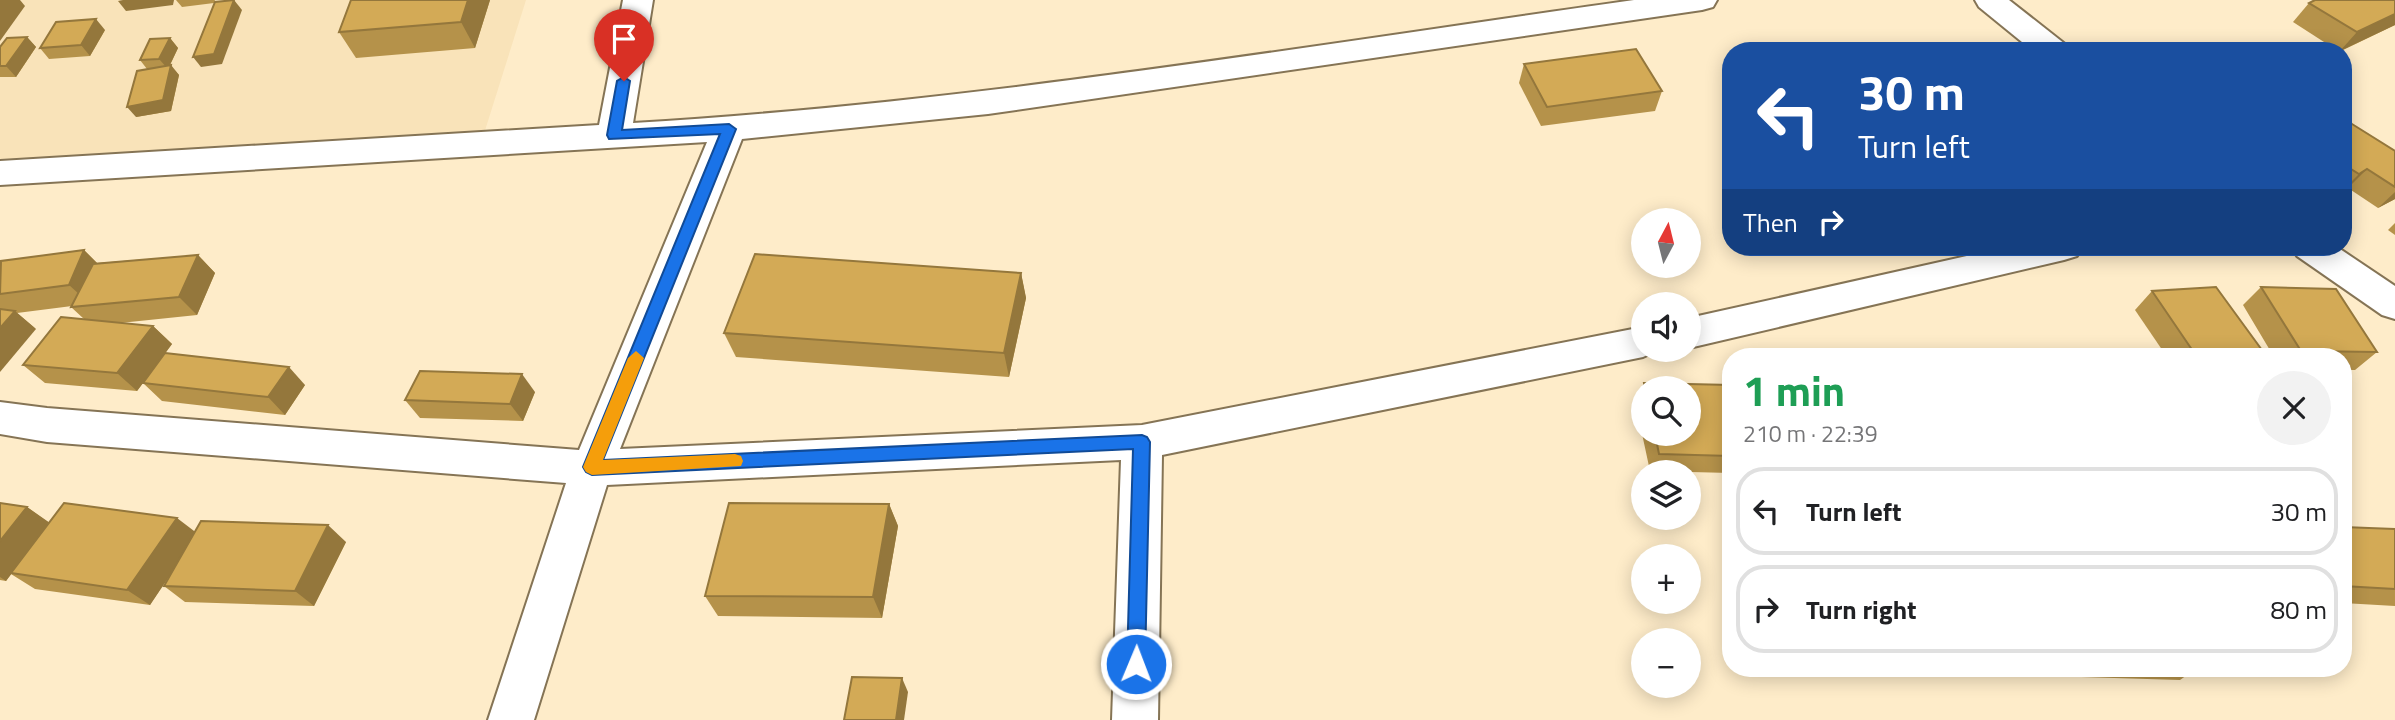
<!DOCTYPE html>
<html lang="en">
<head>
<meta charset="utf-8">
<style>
	body { margin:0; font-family:"Titillium Web",sans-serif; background:#f2f2f2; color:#202124; height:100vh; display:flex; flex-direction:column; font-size:26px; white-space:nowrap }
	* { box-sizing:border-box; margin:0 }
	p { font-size:23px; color:#757577 }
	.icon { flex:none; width:38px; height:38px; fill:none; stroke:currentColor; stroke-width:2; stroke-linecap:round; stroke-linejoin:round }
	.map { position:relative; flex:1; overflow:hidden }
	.sheet { position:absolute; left:1722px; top:348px; width:630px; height:329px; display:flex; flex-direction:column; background:#fff; border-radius:28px; box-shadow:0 4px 18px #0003 }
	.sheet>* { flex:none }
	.banner { position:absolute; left:1722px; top:42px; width:630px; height:214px; border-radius:28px; box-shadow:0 4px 18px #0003; background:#1a4fa0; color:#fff; overflow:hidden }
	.needle { width:46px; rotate:7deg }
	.controls { position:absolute; left:1631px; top:208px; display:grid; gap:14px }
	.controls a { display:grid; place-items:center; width:70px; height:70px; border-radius:50%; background:#fff; box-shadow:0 4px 18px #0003; font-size:35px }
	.pin { position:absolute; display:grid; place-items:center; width:60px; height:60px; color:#fff; margin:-72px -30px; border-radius:50% 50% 50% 0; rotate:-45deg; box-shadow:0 0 7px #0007 }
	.pin .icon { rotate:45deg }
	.me { position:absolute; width:77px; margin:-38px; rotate:1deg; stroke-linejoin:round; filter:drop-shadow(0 0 5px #0008) }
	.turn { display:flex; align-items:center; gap:24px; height:147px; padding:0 21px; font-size:32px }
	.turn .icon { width:91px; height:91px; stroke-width:2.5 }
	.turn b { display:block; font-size:49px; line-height:60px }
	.then { display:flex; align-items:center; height:66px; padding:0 21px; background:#0003; gap:14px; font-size:26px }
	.round { display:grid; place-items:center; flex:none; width:74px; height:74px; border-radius:37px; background:#f2f2f2 }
	.overview { display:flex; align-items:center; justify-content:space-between; height:119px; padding:0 21px }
	h1 { font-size:42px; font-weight:700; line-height:52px; color:#1e9e55 }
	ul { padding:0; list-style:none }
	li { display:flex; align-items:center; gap:21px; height:88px; margin:0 14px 10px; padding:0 7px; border:4px solid #e0e0e0; border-radius:28px }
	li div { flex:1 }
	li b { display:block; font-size:26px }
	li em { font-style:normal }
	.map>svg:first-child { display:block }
	.built { fill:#f9e3b9 }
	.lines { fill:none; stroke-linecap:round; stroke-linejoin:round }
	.minor-casing { stroke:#857455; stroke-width:4 }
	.minor { fill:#fff; fill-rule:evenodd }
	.wall { fill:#b5924a; fill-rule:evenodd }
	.shaded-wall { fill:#94773c }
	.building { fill:#d3aa56; stroke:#94773c; stroke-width:2 }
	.route { fill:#1a73e8; stroke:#114b97; stroke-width:2 }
	.slow { fill:#f59e0b }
</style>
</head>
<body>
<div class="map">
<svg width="2395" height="720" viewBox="0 0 2395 720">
	<rect width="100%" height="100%" fill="#feecc9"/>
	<!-- built -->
	<path class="built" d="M0 0H526L482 140 0 160Z"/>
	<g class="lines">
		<defs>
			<g id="minor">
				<path d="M623 0H653L633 123C969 103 1301 47 1634 0H1717L1713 7 1702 10 988 114 742 139 620 449 1142 425 1643 327V350H1658L1643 357 1162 455 1158 720H1112L1121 460 607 485 534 720H488L566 483 47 442 0 434V402L47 408 579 450 707 142 0 185V161L599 125Z"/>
				<path d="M1975 0H2009L2065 44 2070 51H2033L1979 7Z"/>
				<path d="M2007 247H2082L2077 256 2064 260 1689 348V318Z"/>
				<path d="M2292 247H2337L2395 286V319L2382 315 2297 256Z"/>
			</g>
		</defs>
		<!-- minor casing -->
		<use href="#minor" class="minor-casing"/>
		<!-- minor -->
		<use href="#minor" class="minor"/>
	</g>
	<!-- wall -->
	<g class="wall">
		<path d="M176 0H215L214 3 182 7Z"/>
		<path d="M351 0H490L475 48 356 58 339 32Z"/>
		<path d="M2395 0V25L2341 51H2338L2293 22 2309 3Z"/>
		<path d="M105 30 90 56 49 59 40 48Z"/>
		<path d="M27 37 36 47 16 77H0V47Z"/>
		<path d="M170 38 178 48 170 65 179 75 171 111 136 117 147 69 140 60Z"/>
		<path d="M1524 64 1662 91 1655 111 1541 126 1519 83Z"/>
		<path d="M2343 128 2395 151V199L2378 208 2348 188 2343 191Z"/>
		<path d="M2395 223V235L2388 230Z"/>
		<path d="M84 250 97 263 198 255 215 273 197 315 120 323 153 326 172 344 154 368 305 385 285 415 162 401 143 383 137 391 45 383 23 365 84 319 71 307 72 306 17 313 36 329 0 309V263Z"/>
		<path d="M1021 273 1026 298 1009 377 736 357 724 333Z"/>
		<path d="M2261 287 2377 352 2355 370H2343V357H2274L2243 305Z"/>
		<path d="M2152 291 2267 357H2167L2135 310Z"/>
		<path d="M1644 383 1731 385V473L1650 471 1635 401ZM1643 388H1689V434H1643Z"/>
		<path d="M535 392 523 421 420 418 405 400Z"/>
		<path d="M0 503 27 507 49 523 346 542 314 606 185 602 164 586 172 571 150 605 35 589 11 574 6 581 0 580Z"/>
		<path d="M889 504 898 526 882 618 718 616 705 596Z"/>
		<path d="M2343 527 2395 529V606L2343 603Z"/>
		<path d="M1852 668H1994L1988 674 1853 672Z"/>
		<path d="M2013 668H2197L2180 680 2015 675Z"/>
	</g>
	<!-- shaded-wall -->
	<g class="shaded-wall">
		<path d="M0 0H20L25 6 0 41Z"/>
		<path d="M123 0H174L173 5 126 11 118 1Z"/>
		<path d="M234 0 242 10 222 64 201 67 193 57Z"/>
		<path d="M468 0H490L475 48 461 22Z"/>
		<path d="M2395 14V25L2340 51 2357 32Z"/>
		<path d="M96 19 105 30 90 56 81 45Z"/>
		<path d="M27 37 36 47 16 77 6 66Z"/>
		<path d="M170 38 178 48 168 69 159 59Z"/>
		<path d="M171 65 179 75 171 111 136 117 127 107Z"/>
		<path d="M2367 169 2348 188 2343 191V190L2359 174Z"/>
		<path d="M2395 192V199L2378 208Z"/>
		<path d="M84 250 103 269 89 303 69 285Z"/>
		<path d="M198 255 215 273 197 315 179 297Z"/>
		<path d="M1021 273 1026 298 1009 377 1004 353Z"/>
		<path d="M15 311 36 329 0 372V328Z"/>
		<path d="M153 326 172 344 137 391 117 373Z"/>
		<path d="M289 367 305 385 285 415 268 397Z"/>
		<path d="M522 374 535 392 523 421 510 404Z"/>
		<path d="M889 504 898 526 882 618 873 597Z"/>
		<path d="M27 507 50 523 6 581 0 577V541Z"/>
		<path d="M177 518 198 534 150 605 127 590Z"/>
		<path d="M328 525 346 542 314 606 295 591Z"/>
		<path d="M902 678 908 692 904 720H896Z"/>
	</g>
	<!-- building -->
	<g class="building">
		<path d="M234 0 214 54 193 57 215 2Z"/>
		<path d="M351 0H468L461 22 339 32Z"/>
		<path d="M2315 0H2395V14L2357 32 2309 3Z"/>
		<path d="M96 19 81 45 40 48 56 22Z"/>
		<path d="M27 37 6 66H0V47L7 38Z"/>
		<path d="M170 38 159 59 140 60 150 39Z"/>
		<path d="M1636 49 1662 91 1547 107 1524 64Z"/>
		<path d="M171 65 163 100 127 107 137 71Z"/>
		<path d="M2352 124 2395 151V187L2367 169 2359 174 2343 164V128Z"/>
		<path d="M84 250 69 285 0 294 1 261Z"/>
		<path d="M755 254 1021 273 1004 353 724 333Z"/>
		<path d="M198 255 179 297 71 307 93 264Z"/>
		<path d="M2216 287 2267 357H2197L2152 291Z"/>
		<path d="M2261 287 2336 289 2377 352 2301 351Z"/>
		<path d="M0 309 15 311 0 328Z"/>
		<path d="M61 317 153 326 117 373 23 365Z"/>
		<path d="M165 353 289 367 268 397 143 383Z"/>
		<path d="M420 371 522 374 510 404 405 400Z"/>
		<path d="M1644 383 1731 385V456L1659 454 1655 434H1689V388H1645Z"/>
		<path d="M0 503 27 507 0 541Z"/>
		<path d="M64 503 177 518 127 590 11 573Z"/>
		<path d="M729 503 889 504 873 597 705 596Z"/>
		<path d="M201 521 328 525 295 591 164 586Z"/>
		<path d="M2343 527 2395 529V589L2343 586Z"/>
		<path d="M852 677 902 678 896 720H844Z"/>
	</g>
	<!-- route -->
	<path class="route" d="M624 77 630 81 622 130 729 124 736 129 603 460 1142 435 1147 437 1150 442 1145 664 1143 671 1136 673 1129 671 1127 664 1133 449 592 475 586 472 583 467 720 134 609 139 607 135 617 81Z"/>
	<!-- slow -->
	<path class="slow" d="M636 351 644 358 603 460 735 454 741 456 743 461 741 466 592 475 586 472 583 467 628 358Z"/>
</svg>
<div class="controls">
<a><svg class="needle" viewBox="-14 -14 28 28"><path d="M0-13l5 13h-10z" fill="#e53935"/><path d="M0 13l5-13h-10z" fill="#757577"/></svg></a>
<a><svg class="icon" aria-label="sound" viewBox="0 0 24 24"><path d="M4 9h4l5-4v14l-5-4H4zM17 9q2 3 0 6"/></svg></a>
<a><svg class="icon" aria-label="search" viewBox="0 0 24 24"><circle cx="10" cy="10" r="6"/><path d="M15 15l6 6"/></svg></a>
<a><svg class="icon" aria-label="layers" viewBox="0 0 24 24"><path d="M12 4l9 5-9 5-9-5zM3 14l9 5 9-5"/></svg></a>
<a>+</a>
<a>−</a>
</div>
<div class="pin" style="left:624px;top:81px;background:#d93025"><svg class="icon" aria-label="arrive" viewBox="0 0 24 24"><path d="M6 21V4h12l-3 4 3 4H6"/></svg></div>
<svg class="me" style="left:1136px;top:664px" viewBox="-20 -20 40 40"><circle r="17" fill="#1a73e8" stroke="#fff" stroke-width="3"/><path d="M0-11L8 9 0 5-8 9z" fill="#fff"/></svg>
<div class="banner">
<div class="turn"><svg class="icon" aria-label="left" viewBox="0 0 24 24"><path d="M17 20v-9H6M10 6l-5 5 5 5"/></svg><div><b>30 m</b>Turn left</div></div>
<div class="then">Then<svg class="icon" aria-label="right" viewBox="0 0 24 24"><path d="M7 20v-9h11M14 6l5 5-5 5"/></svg></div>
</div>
<section class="sheet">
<div class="overview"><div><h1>1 min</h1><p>210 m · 22:39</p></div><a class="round"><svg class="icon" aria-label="close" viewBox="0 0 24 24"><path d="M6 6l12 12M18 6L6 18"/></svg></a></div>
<ul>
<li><svg class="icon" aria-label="left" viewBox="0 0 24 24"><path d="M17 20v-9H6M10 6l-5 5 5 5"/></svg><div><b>Turn left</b></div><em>30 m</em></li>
<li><svg class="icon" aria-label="right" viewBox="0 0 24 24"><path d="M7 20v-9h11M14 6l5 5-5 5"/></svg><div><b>Turn right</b></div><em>80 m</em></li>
</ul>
</section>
</div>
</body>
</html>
